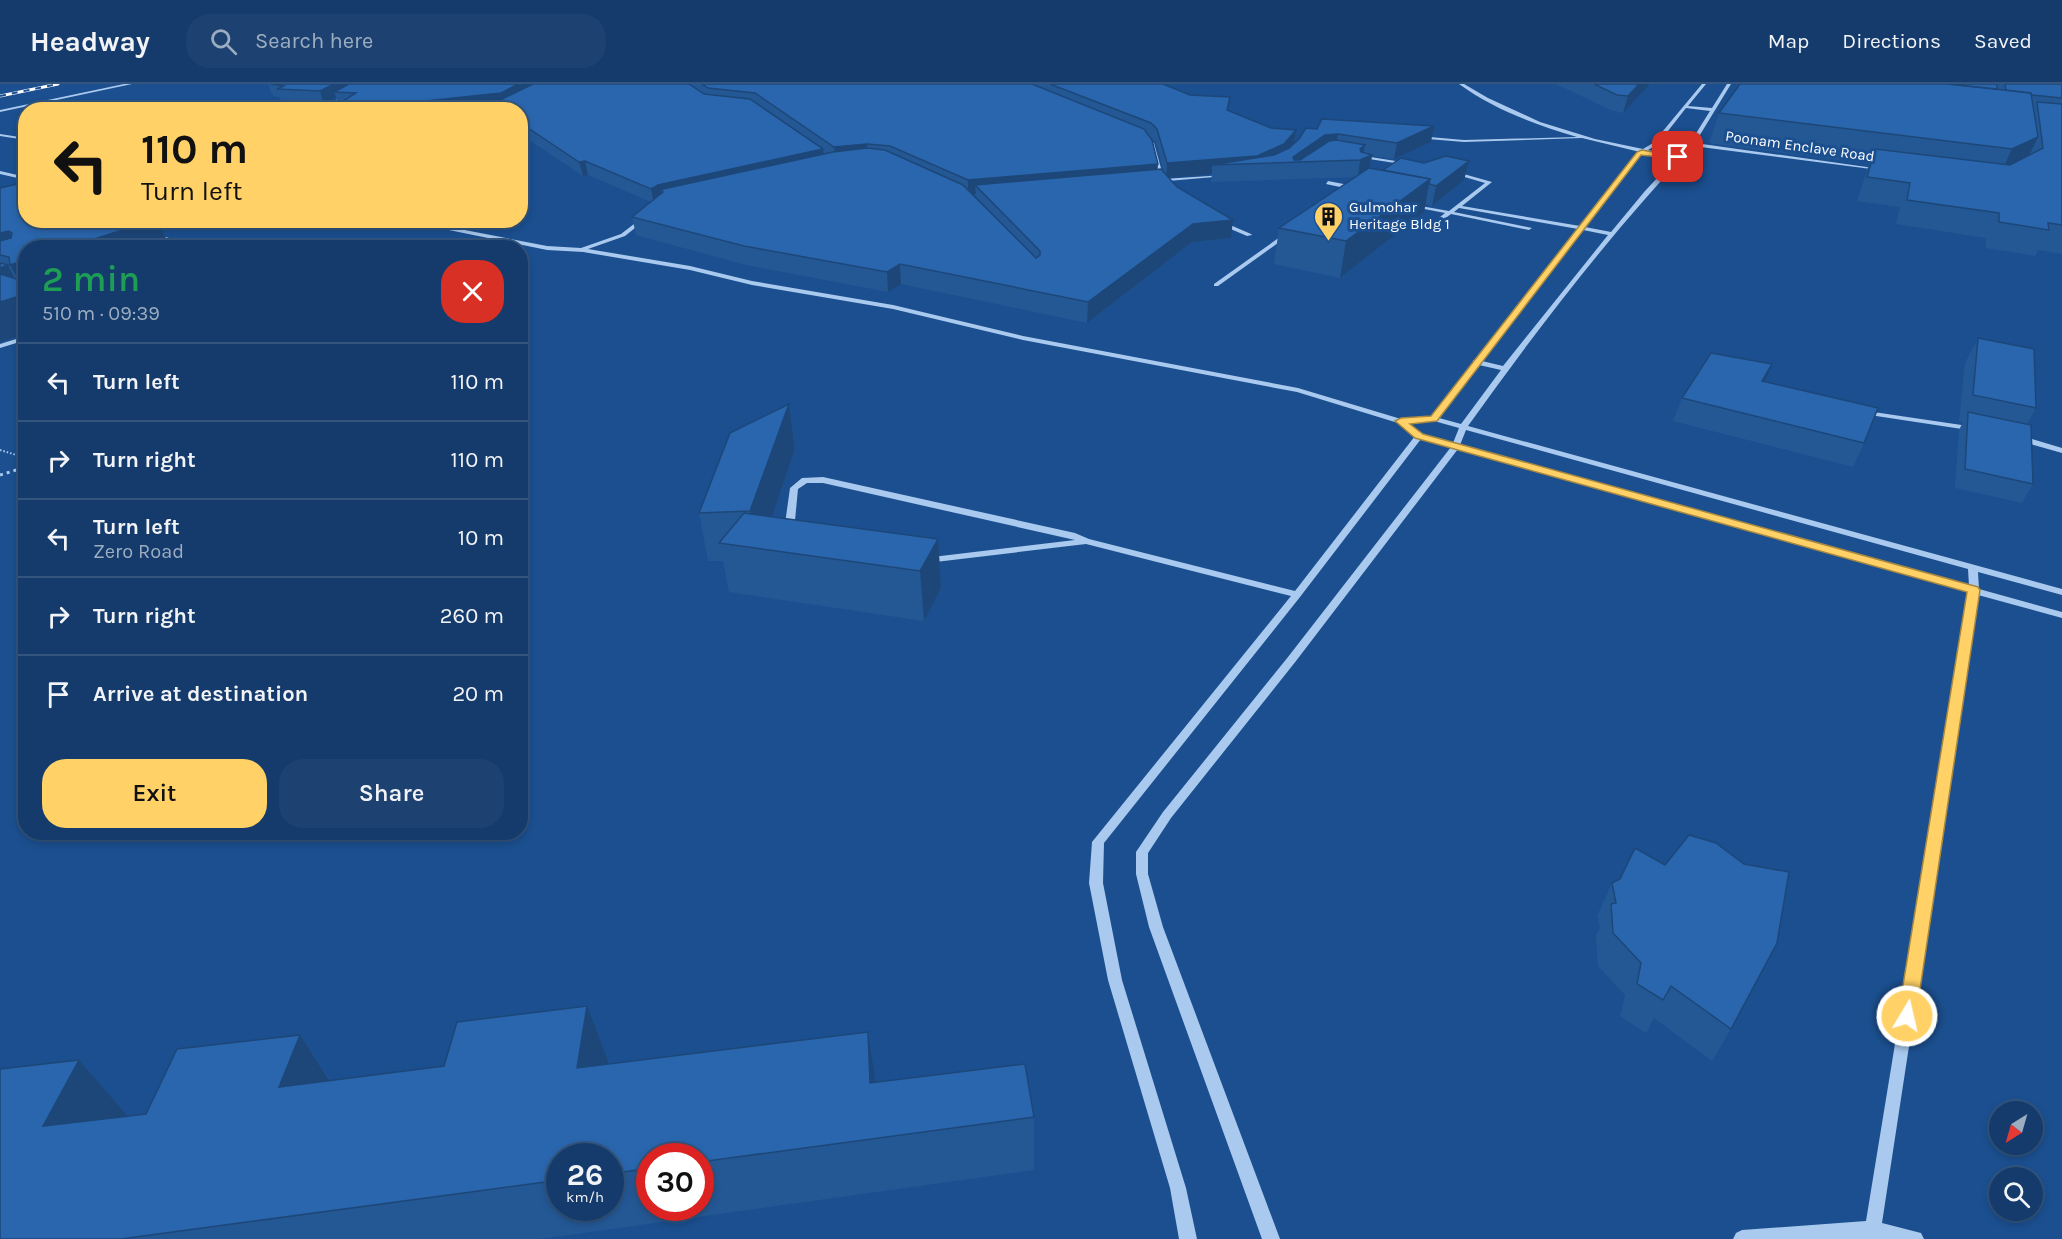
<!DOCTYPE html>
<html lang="en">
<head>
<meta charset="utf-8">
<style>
	body { margin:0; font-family:Karla,sans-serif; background:#1d4271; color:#f1f3f6; height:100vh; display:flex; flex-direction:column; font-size:22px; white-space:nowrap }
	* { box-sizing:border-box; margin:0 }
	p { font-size:20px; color:#9dadc1 }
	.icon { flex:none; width:33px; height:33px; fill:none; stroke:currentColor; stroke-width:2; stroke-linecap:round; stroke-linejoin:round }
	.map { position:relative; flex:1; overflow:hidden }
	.panel { position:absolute; left:18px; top:156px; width:510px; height:600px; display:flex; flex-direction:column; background:#143b6b; border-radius:24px; box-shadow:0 3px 9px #0003,0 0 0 2px #33557e }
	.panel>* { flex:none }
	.banner { position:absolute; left:18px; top:18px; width:510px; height:126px; border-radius:24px; box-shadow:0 3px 9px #0003,0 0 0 2px #33557e; background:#ffd166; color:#111; overflow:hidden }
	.needle { width:39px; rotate:217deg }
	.tools { position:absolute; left:1989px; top:1017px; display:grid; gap:12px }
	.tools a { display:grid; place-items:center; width:54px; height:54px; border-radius:50%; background:#143b6b; box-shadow:0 3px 9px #0003,0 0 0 2px #33557e; font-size:30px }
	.speed { position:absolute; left:546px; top:1059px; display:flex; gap:12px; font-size:30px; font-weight:700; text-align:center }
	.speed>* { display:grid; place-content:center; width:78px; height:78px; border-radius:50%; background:#143b6b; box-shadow:0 3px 9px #0003,0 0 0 2px #33557e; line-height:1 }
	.speed small { font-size:15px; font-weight:400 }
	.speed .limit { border:9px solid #d22; background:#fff; color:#111 }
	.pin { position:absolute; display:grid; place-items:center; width:51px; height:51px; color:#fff; margin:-26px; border-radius:12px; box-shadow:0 3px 9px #0006 }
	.me { position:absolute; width:66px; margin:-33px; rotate:9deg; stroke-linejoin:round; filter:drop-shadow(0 0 4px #0008) }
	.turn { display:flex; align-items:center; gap:21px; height:126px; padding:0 24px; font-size:27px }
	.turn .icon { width:78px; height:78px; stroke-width:2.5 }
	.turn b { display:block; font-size:42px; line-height:51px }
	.round { display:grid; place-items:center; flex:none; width:63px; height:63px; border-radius:24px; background:#1d4271 }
	.summary { display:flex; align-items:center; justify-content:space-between; height:102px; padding:0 24px }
	h1 { font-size:36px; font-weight:600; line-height:45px; color:#1e9e55 }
	.cta { display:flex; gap:12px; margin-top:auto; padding:12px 24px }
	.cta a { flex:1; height:69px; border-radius:24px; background:#ffd166; color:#111; font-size:24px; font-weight:600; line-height:69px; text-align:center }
	.cta a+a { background:#1d4271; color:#f1f3f6 }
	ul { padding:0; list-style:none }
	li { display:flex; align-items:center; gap:18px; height:78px; padding:0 24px; border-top:2px solid #33557e }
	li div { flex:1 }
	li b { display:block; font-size:22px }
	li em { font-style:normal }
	header { display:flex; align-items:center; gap:36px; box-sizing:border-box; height:84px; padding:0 30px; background:#143b6b; border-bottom:2px solid #33557e }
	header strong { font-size:28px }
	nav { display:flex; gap:33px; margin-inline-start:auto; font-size:21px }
	.search { width:420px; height:54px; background:#1d4271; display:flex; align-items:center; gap:15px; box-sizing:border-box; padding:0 21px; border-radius:24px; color:#9dadc1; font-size:22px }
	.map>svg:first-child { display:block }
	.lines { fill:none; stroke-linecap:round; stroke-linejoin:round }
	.path-far1 { stroke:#a9c9ee; stroke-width:2; stroke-dasharray:1.5 2; stroke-linecap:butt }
	.path { stroke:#a9c9ee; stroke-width:3; stroke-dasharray:3 4; stroke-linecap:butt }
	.minor { fill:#a9c9ee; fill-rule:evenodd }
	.rail-casing { stroke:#fff; stroke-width:3 }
	.rail { stroke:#1b4f8f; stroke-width:2; stroke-dasharray:6; stroke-linecap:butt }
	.wall { fill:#245895; fill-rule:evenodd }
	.shaded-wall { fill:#1d4779 }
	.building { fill:#2a66ad; stroke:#1d4779; stroke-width:1.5 }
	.route { fill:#ffd166; stroke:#a68842; stroke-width:1.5 }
	.labels { text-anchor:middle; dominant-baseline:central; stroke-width:6; stroke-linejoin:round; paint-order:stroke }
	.far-street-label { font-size:15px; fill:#fff; stroke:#1b4f8f }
	.far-poi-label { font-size:15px; fill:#fff; stroke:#1b4f8f; text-anchor:start }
</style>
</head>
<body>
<header>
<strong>Headway</strong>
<div class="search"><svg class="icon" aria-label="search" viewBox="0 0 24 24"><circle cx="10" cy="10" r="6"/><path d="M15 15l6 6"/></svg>Search here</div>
<nav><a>Map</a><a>Directions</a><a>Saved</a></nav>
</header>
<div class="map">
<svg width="2062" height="1155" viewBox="0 0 2062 1155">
	<rect width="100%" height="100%" fill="#1b4f8f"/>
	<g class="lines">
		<!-- path-far1 -->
		<path class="path-far1" d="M0 366 26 374"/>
		<!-- path -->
		<path class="path" d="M0 391 26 383"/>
		<!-- minor -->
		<g class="minor">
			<path d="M124 0H132L0 28V26Z"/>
			<path d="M1459 0H1464L1488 14 1540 38 1595 55 1643 65 1653 59 1702 0H1706L1688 22 1712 24 1727 0H1731L1695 59 1881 85 1879 86 1693 62C1611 149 1538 244 1468 342L2062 505V511L1978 488 1979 505 2062 528V534L1978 511 1882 1139 1921 1149 1924 1155H1733L1736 1149 1742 1146 1866 1137 1969 508 1458 365 1296 577 1171 734 1148 769V790L1163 843 1280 1155H1262L1149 843 1136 790V768L1138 765 1163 728 1288 573 1451 363 1421 355 1300 513 1104 759 1103 799 1122 896 1186 1104 1197 1155H1179L1170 1104 1108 896 1089 799 1092 758 1291 512 1086 460 927 479 924 478 922 476 924 474 1075 456 823 399H807L798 405 794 447 789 450 784 447 790 404 802 394 823 393 1075 449 1089 455 1295 507 1415 352 1398 339 1297 308 1023 256 893 225 752 201 690 186 583 168 547 166 400 136H413L547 162 581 164 621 150 643 133 645 134V136L625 152 588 165 690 182 752 197 893 221 1023 252 1298 304 1401 335 1432 333 1473 279V276H1476L1578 145 1459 124 1454 128 1532 144 1529 146 1451 130 1431 145 1428 143 1429 142 1445 129 1409 122V120L1449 127 1485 99 1451 89 1453 87 1492 98 1462 122 1580 142 1640 68 1582 54 1464 58 1416 54 1418 52 1464 56 1577 53C1536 41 1493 25 1459 0ZM1686 24 1710 27 1690 59 1678 72 1648 66 1657 61ZM1645 69 1676 74 1645 107 1611 148 1585 143 1641 71ZM1583 146 1608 151 1503 282 1482 277ZM1479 281 1501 286 1461 340 1439 334ZM1434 337 1459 344 1453 359 1422 350 1408 339ZM1466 346 1968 485 1969 502 1460 361Z"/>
			<path d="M347 10 350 11 323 26H317Z"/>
			<path d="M0 50 26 54V56L0 52Z"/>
			<path d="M1147 55 1154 59 1164 95 1224 91 1226 92 1156 98V96L1159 95 1150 60 1145 56Z"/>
			<path d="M1358 71 1408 79 1410 80 1408 81 1356 73Z"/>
			<path d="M0 87 26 93V96L0 90Z"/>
			<path d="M1328 97 1354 102 1357 104 1354 106 1326 100Z"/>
			<path d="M181 136H191L151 149 146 148Z"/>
			<path d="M1221 137 1251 150 1252 151 1247 152 1219 140 1218 139Z"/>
			<path d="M1287 148 1292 149 1218 202H1214V200Z"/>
			<path d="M152 149 179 157 182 164H176L174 159 150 152V150Z"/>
			<path d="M26 252V256L0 264V260Z"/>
			<path d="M1860 326 1975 343 1979 345 1975 347 1863 330 1859 328Z"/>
			<path d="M2016 352H2022L2062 364V369L2016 356Z"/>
		</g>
		<defs>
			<path id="rail" d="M0 12 58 0"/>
		</defs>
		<!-- rail casing -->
		<use href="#rail" class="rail-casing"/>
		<!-- rail -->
		<use href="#rail" class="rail"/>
	</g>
	<!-- wall -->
	<g class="wall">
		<path d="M268 0H1163L1271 44 1296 46 1294 59 1299 55 1306 44 1431 58 1394 75 1372 72 1370 84 1383 86 1424 79 1469 77 1464 96 1432 122 1425 120 1424 128 1340 194 1274 180 1279 144 1356 93 1211 98 1212 90 1169 93 1177 103 1231 154 1192 158 1087 239 901 200 888 208 746 181 636 151 632 133 651 118 588 91 583 92 526 54 520 53V26L483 24 469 26H329L338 20 336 13 324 20 281 17 280 13 273 12ZM1149 52 1156 58 1164 88 1157 85Z"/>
		<path d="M1556 0H1650L1623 29 1613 27Z"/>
		<path d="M1740 0H2062V170L2038 166 2035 172 1986 164V154L1896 140 1900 123 1857 117 1869 80 1709 59 1719 29Z"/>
		<path d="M0 104 26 136H158L170 164H26V250L0 258Z"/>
		<path d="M1978 254 2036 324 2027 340 2033 400 2022 419 1955 404 1959 346 1963 338 1959 337 1965 279Z"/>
		<path d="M1765 297 1864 359 1853 383 1673 337 1682 314Z"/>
		<path d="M789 320 795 365 772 433 938 455 941 504 924 537 729 508 723 477H708L699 429Z"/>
		<path d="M1665 781 1731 945 1712 977 1654 934 1646 949 1620 932 1625 911 1598 882 1596 852 1600 844 1597 832 1612 799Z"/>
		<path d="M300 951 330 996 608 977 607 980 875 999 1034 1033V1086L540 1155H0L79 976 126 1030 125 1032 146 1030ZM560 1072H610V1124H560ZM650 1072H700V1124H650Z"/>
	</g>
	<!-- shaded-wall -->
	<g class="shaded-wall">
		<path d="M334 0H367L334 8 336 13 324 20 320 7Z"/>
		<path d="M518 0H557L504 22 469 26H341Z"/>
		<path d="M1639 0H1650L1623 29 1628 12Z"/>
		<path d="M1434 42 1431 58 1394 75 1397 59Z"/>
		<path d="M1296 46 1294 59 1282 73 1212 81V90L1166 94 1167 79Z"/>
		<path d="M1338 50 1335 66 1306 78 1292 79 1293 73 1325 51Z"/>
		<path d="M2038 53 2023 84 1997 97 2012 65Z"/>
		<path d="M867 60 868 74 836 77 834 63Z"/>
		<path d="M1365 61 1362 75 1372 71 1369 87 1358 93 1360 76V65Z"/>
		<path d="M823 65 825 79 663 108 661 106 662 115 654 120 651 105 658 101Z"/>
		<path d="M585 77 588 91 583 92 579 78Z"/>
		<path d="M1469 77 1464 96 1432 122 1436 102Z"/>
		<path d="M1158 80 1157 94 975 101 976 110 968 111V96Z"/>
		<path d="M1430 95 1424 128 1340 194 1346 157Z"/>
		<path d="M74 136H158L170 164H66Z"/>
		<path d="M1233 136 1231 154 1192 158 1087 239 1088 218 1193 140Z"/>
		<path d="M9 147 25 176H26V209L10 181 9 173 0 171V149Z"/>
		<path d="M900 180 901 200 888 208 887 188Z"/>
		<path d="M8 181 23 211 26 210V250L0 258V184Z"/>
		<path d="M1772 280 1763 302 1762 297Z"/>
		<path d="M789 320 795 365 761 465 756 464 750 427Z"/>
		<path d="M938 455 941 504 924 537 920 487Z"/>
		<path d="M587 922 608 977 599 1038 577 984Z"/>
		<path d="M868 948 876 1003 870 999Z"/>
		<path d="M300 951 335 1005 279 1003Z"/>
		<path d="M79 976 126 1030 94 1096 43 1042Z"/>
	</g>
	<!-- building -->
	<g class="building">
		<path d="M271 0H334L320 7 277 5 284 2Z"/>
		<path d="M349 0H518L501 9 341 26H329L356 9 334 8Z"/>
		<path d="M533 0H689L704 10 750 15 823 65 658 101 651 105 585 77 579 78 522 40H520V26H480Z"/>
		<path d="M702 0H1032L1144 45 1152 56 1158 80 968 96 890 62 867 60 834 63 755 9 708 4Z"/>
		<path d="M1050 0H1163L1190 11 1230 13 1227 26 1271 44 1296 46 1284 60 1257 72 1167 79 1157 45 1151 39Z"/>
		<path d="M1594 0H1639L1628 12 1617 11Z"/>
		<path d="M1740 0H1948L2031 9 2038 53 2012 65 1719 29Z"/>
		<path d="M1948 0H1997V5Z"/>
		<path d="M2005 0H2062V14L2032 11 2031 9 2006 6Z"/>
		<path d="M2037 18 2062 20V141L2048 139 2049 146 1999 138V129L1907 116 1910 99 1867 93 1875 65 2010 81 2043 64Z"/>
		<path d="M1322 35 1434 42 1397 59 1338 50 1325 51 1293 73 1294 76H1300L1329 57 1337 56 1365 61 1360 65 1361 68 1372 71 1360 76 1212 81 1274 71 1289 64 1299 55 1306 44 1317 45Z"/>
		<path d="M867 64 885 66 963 101 1036 174 1040 171V167L975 101 1161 85 1177 103 1233 136 1193 140 1088 218 900 180 887 188 744 162 632 133 663 108 661 106 663 105 833 68Z"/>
		<path d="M1446 72 1469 77 1436 102 1429 100 1430 95 1383 86 1401 74 1424 79Z"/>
		<path d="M1369 84 1430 95 1346 157 1279 144Z"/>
		<path d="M26 98V136H154L66 164H26V176L10 181 9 173 0 171V157L11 154 12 149 9 147 0 149V104Z"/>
		<path d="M0 179 8 181 0 184Z"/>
		<path d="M0 190 26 198V210L0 218Z"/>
		<path d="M1978 254 2034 265 2036 324 1973 311Z"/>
		<path d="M1711 269 1772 280 1762 297 1878 324 1864 359 1682 314Z"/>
		<path d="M789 320 750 427 699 429 730 349Z"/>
		<path d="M1968 328 2031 341 2033 400 1965 385Z"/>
		<path d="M744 429 938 455 920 487 719 459Z"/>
		<path d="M1689 751 1716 759 1744 780 1789 788 1777 859 1731 945 1671 902 1663 916 1637 900 1641 879 1613 849 1611 820 1616 819 1612 799 1620 795 1635 764 1665 781Z"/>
		<path d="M587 922 577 984 868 948 870 999 1025 980 1034 1033 700 1078V1072H650V1084L610 1090V1072H560V1096L121 1155H0V985L79 976 43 1042 146 1030 177 965 300 951 279 1003 444 982 457 938Z"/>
	</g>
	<!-- route -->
	<path class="route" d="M1642 66 1681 73 1678 75 1641 71 1437 337 1410 340 1423 350 1978 503 1980 506 1916 932 1914 938 1907 940 1900 938 1898 932 1967 508 1415 354 1395 337 1401 334 1431 332 1637 68Z"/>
	<!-- icons -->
	<defs>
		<symbol id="building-pin" viewBox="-11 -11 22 30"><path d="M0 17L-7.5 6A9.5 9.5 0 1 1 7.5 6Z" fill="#ffd166" stroke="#1b4f8f"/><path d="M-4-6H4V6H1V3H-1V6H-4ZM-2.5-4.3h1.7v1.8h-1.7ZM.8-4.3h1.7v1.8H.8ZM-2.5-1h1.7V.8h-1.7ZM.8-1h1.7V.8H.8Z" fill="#111"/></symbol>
	</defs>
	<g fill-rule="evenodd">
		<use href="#building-pin" x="1312" y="116" width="33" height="45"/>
	</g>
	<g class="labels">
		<!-- far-street labels -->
		<g class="far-street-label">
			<text transform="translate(1800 62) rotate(8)">Poonam Enclave Road</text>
		</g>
		<!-- far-poi labels -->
		<g class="far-poi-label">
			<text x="1349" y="123">Gulmohar<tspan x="1349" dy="17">Heritage Bldg 1</tspan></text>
		</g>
	</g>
</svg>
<div class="tools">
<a><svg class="needle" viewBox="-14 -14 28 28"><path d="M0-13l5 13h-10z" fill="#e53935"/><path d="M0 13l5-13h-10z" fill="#9dadc1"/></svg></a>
<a><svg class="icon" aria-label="search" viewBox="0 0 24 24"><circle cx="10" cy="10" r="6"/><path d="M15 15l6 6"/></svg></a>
</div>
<div class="speed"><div>26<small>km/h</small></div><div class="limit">30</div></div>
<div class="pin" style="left:1678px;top:73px;background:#d93025"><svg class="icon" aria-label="arrive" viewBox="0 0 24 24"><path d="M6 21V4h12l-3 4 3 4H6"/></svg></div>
<svg class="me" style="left:1907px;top:932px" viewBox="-20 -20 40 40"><circle r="17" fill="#ffd166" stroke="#fff" stroke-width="3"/><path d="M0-11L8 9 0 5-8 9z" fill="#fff"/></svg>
<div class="banner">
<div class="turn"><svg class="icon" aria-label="left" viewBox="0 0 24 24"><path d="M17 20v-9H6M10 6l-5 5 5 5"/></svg><div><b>110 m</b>Turn left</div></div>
</div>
<section class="panel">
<div class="summary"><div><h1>2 min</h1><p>510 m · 09:39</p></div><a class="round" style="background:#d93025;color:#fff"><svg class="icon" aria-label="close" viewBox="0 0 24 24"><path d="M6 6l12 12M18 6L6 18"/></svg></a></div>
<ul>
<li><svg class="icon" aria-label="left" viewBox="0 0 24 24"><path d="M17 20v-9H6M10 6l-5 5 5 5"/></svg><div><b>Turn left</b></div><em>110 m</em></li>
<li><svg class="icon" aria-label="right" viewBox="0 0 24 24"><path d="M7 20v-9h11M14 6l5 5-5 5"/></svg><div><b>Turn right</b></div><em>110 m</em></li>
<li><svg class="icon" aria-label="left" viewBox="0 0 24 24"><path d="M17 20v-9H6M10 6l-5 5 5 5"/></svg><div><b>Turn left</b><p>Zero Road</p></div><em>10 m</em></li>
<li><svg class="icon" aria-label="right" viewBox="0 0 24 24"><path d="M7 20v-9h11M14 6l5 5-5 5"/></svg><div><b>Turn right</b></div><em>260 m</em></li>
<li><svg class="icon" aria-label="arrive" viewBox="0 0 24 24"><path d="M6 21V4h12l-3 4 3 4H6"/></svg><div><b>Arrive at destination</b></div><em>20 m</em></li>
</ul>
<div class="cta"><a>Exit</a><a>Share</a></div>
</section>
</div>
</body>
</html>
